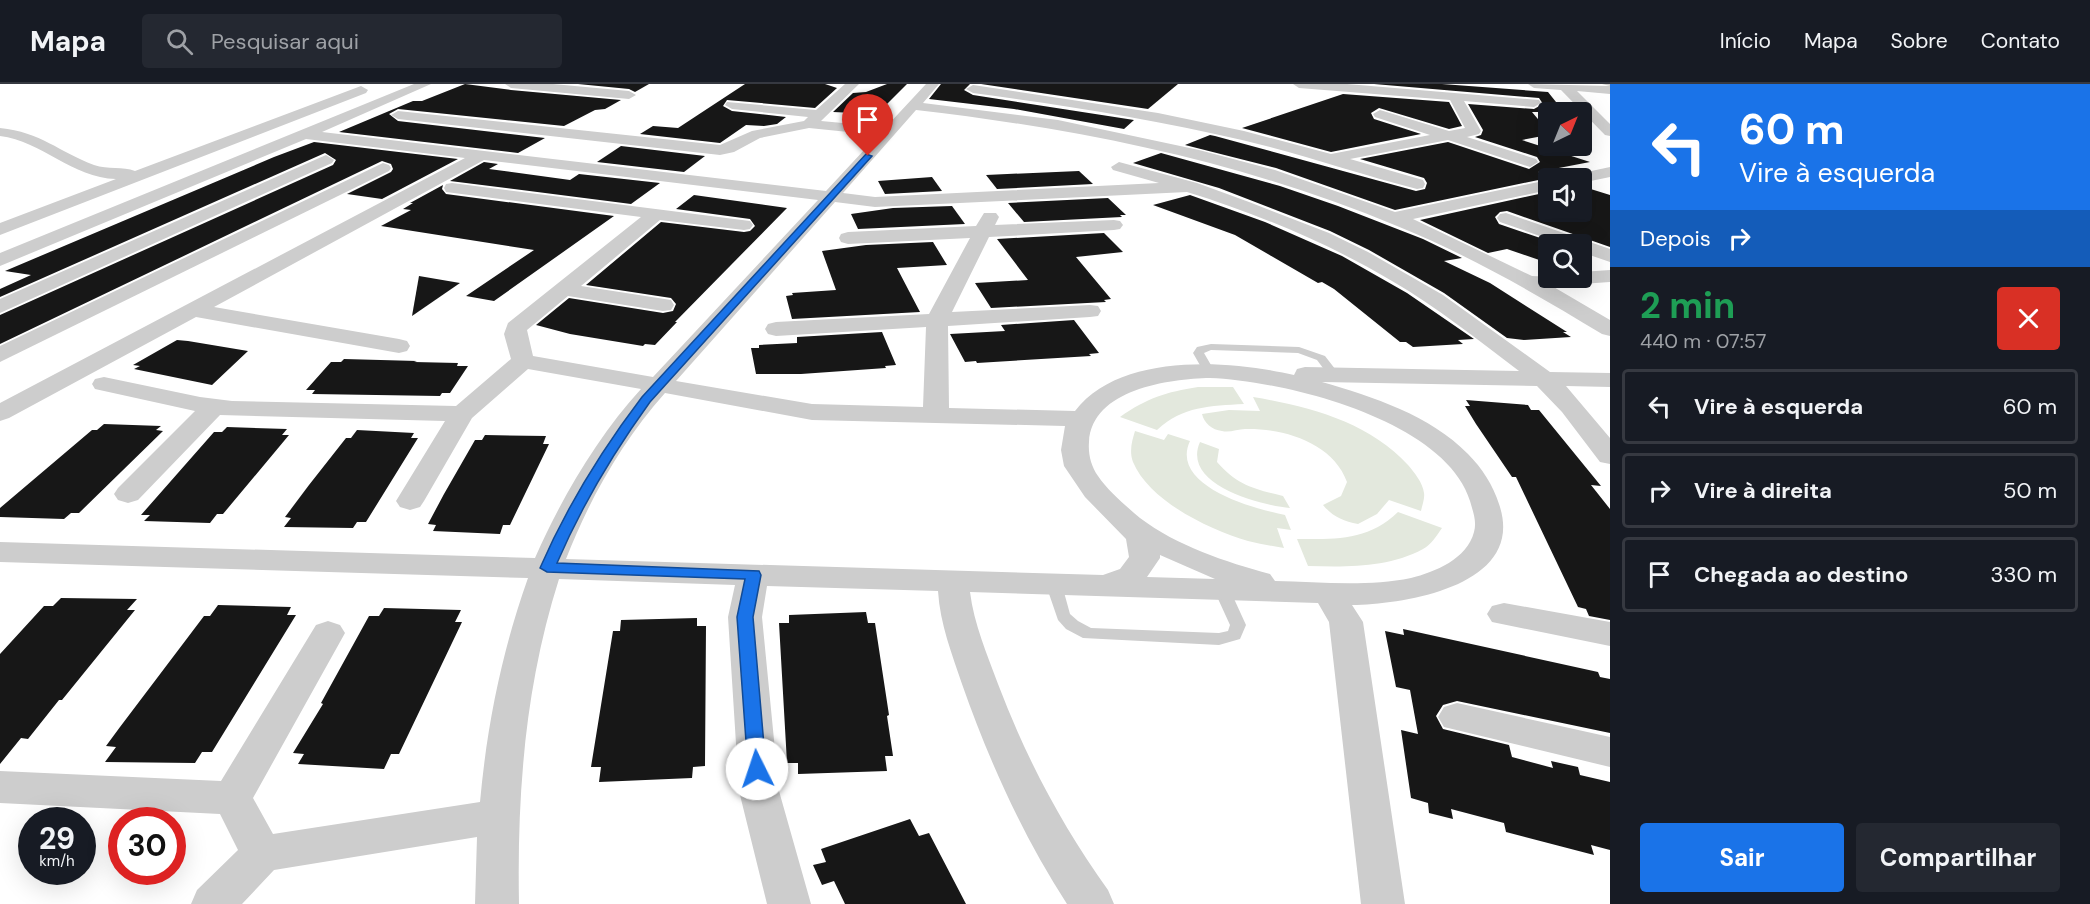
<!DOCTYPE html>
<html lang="pt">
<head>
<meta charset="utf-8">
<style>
	body { margin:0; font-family:"DM Sans",sans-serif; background:#242831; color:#f1f3f6; height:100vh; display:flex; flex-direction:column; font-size:22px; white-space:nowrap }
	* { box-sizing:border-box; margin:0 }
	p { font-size:20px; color:#9ea1a6 }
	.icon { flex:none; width:33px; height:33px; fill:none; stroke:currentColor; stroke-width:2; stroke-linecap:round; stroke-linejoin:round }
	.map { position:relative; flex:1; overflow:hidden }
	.drawer { display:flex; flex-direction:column; background:#171b24; width:480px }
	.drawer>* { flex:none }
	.hud { background:#1a73e8; color:#fff; overflow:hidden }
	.needle { width:39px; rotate:43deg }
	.tools { position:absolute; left:1538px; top:18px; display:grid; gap:12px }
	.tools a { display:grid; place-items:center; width:54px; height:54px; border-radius:6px; background:#171b24; box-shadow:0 6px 24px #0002; font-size:30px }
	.speed { position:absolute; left:18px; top:723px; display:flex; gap:12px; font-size:30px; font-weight:700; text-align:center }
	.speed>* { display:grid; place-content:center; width:78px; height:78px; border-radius:50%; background:#171b24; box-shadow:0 6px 24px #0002; line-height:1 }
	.speed small { font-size:15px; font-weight:400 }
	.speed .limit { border:9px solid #d22; background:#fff; color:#111 }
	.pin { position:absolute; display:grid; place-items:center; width:51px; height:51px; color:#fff; margin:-62px -26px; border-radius:50% 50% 50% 0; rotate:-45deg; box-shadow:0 0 6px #0007 }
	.pin .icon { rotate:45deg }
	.me { position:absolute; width:66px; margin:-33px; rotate:356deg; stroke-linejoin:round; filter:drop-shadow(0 0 4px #0008) }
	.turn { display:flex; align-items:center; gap:21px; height:126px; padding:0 30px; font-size:27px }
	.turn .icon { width:78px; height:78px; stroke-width:2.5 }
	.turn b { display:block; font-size:42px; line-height:51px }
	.then { display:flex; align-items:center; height:57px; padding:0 30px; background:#0003; gap:12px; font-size:22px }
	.round { display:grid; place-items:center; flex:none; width:63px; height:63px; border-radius:6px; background:#242831 }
	.headline { display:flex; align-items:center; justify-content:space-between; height:102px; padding:0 30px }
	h1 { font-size:36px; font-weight:700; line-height:45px; color:#1e9e55 }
	.action { display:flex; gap:12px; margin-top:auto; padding:12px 30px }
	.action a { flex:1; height:69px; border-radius:6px; background:#1a73e8; color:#fff; font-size:24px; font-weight:700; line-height:69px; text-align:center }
	.action a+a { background:#242831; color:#f1f3f6 }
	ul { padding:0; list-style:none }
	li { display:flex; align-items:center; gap:18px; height:75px; margin:0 12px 9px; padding:0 18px; border:3px solid #363941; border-radius:6px }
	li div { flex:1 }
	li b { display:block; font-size:22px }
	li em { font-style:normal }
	header { display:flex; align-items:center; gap:36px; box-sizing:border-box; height:84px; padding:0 30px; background:#171b24; border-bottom:2px solid #363941 }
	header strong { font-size:28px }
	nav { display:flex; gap:33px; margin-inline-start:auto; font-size:21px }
	.search { width:420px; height:54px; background:#242831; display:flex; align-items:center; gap:15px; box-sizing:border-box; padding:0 21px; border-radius:6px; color:#9ea1a6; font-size:22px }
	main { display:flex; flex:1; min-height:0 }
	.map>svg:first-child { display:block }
	.green { fill:#e3e8dd }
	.building { fill:#171717 }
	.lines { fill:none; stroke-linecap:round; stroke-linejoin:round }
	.service { fill:#cdcdcd; fill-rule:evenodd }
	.minor { fill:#cdcdcd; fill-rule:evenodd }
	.route { fill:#1a73e8; stroke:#114b97; stroke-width:1.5 }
</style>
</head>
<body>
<header>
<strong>Mapa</strong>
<div class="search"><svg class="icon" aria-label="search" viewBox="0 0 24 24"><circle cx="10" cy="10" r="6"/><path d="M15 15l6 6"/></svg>Pesquisar aqui</div>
<nav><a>Início</a><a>Mapa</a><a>Sobre</a><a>Contato</a></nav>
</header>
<main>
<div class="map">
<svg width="1610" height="820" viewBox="0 0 1610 820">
	<rect width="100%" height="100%" fill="#fff"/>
	<!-- green -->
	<g class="green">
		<path d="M1198 303H1233L1244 320C1210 322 1183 322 1157 346L1120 333C1147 314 1166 308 1198 303Z"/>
		<path d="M1253 313C1308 322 1369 338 1408 381 1414 388 1423 399 1424 409 1425 414 1422 422 1421 427L1389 416 1377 430 1358 440C1343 437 1333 433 1323 421L1341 412 1347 398C1333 359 1284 344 1245 345 1238 345 1229 349 1222 347 1212 346 1204 339 1202 330L1229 326 1260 327Z"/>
		<path d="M1135 347 1164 356 1168 350 1190 357C1169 402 1255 425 1285 431L1291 446 1277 444 1284 464C1272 462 1260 460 1248 457 1210 446 1149 417 1133 378 1129 367 1132 357 1135 347Z"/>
		<path d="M1200 358 1219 365 1217 378C1237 401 1254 405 1283 412L1290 424C1260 421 1181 401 1200 358Z"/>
		<path d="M1398 428 1442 444C1437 451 1431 461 1423 465 1388 484 1347 483 1308 482L1297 455C1336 455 1368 457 1398 428Z"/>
	</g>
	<!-- building -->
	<g class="building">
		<path d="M465 0 511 6 621 16 605 25 595 26 564 42 398 25 389 30 398 37 545 54 518 69 339 48 413 17H422Z"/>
		<path d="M578 0H649L635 8 629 5Z"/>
		<path d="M745 0H825L837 4 815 24 727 16 723 22 732 27 786 33 777 40 764 42 746 41 720 59 640 50 653 42 678 44Z"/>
		<path d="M887 0H907L877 30 833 28 853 9 866 8Z"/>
		<path d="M941 0H970L964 6 973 11 1134 36 1124 45 1014 25 929 15Z"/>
		<path d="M981 0H1178L1148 25Z"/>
		<path d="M1374 0H1442L1548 8 1564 28H1532L1548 47V51L1522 56 1590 78 1538 88 1559 94H1548L1395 126 1276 84 1185 61 1210 51 1215 52 1416 107 1425 105 1427 99 1424 94 1360 75 1448 58 1529 85 1540 78 1537 73 1475 53 1481 51 1483 46 1468 20 1534 25 1543 20 1539 14Z"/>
		<path d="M1343 10 1449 18 1462 42 1449 45 1379 24 1371 29 1374 35 1421 50 1331 68 1242 44Z"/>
		<path d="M314 58 458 75 382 115 347 110 391 88 393 85 391 80 382 77 0 260V231L333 81 336 76 325 69 0 213V205L31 191 5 187 274 73Z"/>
		<path d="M621 62 705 72 684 88 597 78Z"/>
		<path d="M1161 69 1280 102 1338 122 1423 155 1462 174 1444 177 1490 199 1567 248H1563L1571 253 1524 256 1507 254 1444 209 1369 166 1330 147 1219 104 1133 79Z"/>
		<path d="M484 78 498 80 489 85 570 96 579 90 660 99 631 120 450 97Z"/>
		<path d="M1079 87 1093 100 997 105 986 91Z"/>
		<path d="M932 93 942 107 885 110 878 97Z"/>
		<path d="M443 101 442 105 446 110 614 132 494 217 466 212 534 166 381 142 411 126 403 125 413 119H410Z"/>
		<path d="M1581 102 1610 111V163L1507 127 1500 128 1495 133 1499 140 1558 160H1548V179L1507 165 1488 169 1420 136 1548 108V128H1581Z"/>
		<path d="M694 111 787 124 675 238H677L655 261 645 260 643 262 570 250 536 241 569 214 663 229 673 227 676 220 671 214 586 201 661 138 744 148 750 147 755 142 750 135 676 125Z"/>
		<path d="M1190 111 1265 138 1342 172 1407 209 1474 255 1458 256 1463 260 1413 263 1406 258H1400L1334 205 1322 198 1318 199 1235 151 1153 121Z"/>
		<path d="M1108 114 1126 131H1120L1122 133 1024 138 1008 119Z"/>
		<path d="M952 122 965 140 858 145 851 130 893 124Z"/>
		<path d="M1104 149 1123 168 1076 173 1111 215 1104 216 1106 218 991 224 975 199 1028 196 997 155Z"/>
		<path d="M933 158 947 181 897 184 920 228 792 235 786 212 793 211 792 209 836 206 822 167 866 161Z"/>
		<path d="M419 192 460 199 412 232Z"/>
		<path d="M1074 236 1099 269 1089 270 1091 272 977 279 976 277 965 278 950 250 1005 247 1001 241Z"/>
		<path d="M882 248 896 281 885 282 886 284 801 290H756L751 264H759V261L797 259V253Z"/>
		<path d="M177 256 188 257 248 267 212 301 134 285 140 282 133 281Z"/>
		<path d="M344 275 417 277 414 278 458 279 457 282H468L450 309H442L440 312 312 310 315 306H306L331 278H341Z"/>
		<path d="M1466 316 1528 321 1531 326H1539L1601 402 1591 401 1610 425V536L1589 532 1586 525 1578 523 1516 393H1512L1476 340 1465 322H1470Z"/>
		<path d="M104 340 161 342 156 346 163 347 79 429H71L64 435 0 433V424L92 346H97Z"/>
		<path d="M227 343 287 345 282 351H289L223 430H217L210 439 144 437 150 431H141L214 348H222Z"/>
		<path d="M357 346 414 349 411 354H418L366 438H357L353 444 284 443 291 434 285 433 309 401 346 354H351Z"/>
		<path d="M485 351 546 352 543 360H549L510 441H503L500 450 433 447 436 441 428 440 444 410 475 356H482Z"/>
		<path d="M61 514 137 515 127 526H135L62 616H59L28 655 21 654 0 680V570L44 522H53Z"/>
		<path d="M218 521 291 523 287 531H296L212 668H202L195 679 105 678 116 663 106 662 120 643 204 532H210Z"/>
		<path d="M384 524 461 526 455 538H462L399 670H391L384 685 298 680 304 670 293 669 323 620 321 619 369 532H379Z"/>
		<path d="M866 528 868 539H875L889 631 887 632 893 672H885L887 687 798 690V679H787L779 539H789V531Z"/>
		<path d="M697 534V542H706L705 682 693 683 692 694 599 698 601 683H591L613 547H620L621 536Z"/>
		<path d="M1403 545 1598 588 1600 593 1610 595V649L1457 617 1443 621 1436 632 1443 645 1509 661 1512 673 1553 684 1551 677 1578 683 1580 691 1610 698V766L1591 761 1594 771 1506 748 1504 739 1451 725 1453 735 1429 729 1428 719 1411 714 1401 646 1418 650 1410 606 1396 603 1385 547 1404 551Z"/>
		<path d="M910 735 919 752 929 749 966 820H845L834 797 822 801 813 781 826 778 821 765Z"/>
	</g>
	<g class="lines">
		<!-- service -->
		<g class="service">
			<path d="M1602 0H1610V2Z"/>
			<path d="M1211 260 1299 263 1325 272 1339 290 1337 292H1329L1317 276 1298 269 1211 266 1204 269 1215 288 1209 291 1205 290 1193 269 1197 263Z"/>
			<path d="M1054 496 1059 497 1062 501 1070 530 1078 537 1091 544 1219 549 1228 547 1230 541 1214 506 1217 502H1227L1230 506 1246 541 1240 555 1219 561 1083 554 1066 545 1058 536 1046 501 1049 497Z"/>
		</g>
		<!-- minor -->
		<g class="minor">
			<path d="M414 0H431L322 48 826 107 878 51 809 44 760 54 734 68 720 71 398 35 391 31 398 27 720 61 752 47 804 37 808 33 732 25 725 21 727 18 816 26 845 0H859L821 37 886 43 926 0H939L923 19 1058 36 1199 66 1275 86 1395 128 1548 96V106L1413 135 1532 192 1581 194V188L1610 186V198L1552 202 1610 236V252L1602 250C1536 210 1469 171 1397 142 1243 78 1082 45 916 26L843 109 875 113 1159 99 1113 86 1111 83 1119 78 1197 99 1249 118 1329 149 1368 168 1443 211 1550 288 1610 289V303L1566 302 1610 354V380L1600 378 1562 328 1537 302 1322 298C1373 313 1430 331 1468 370 1482 384 1493 401 1499 420 1527 501 1407 520 1352 521L1363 538 1405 820H1361L1329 538 1318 519 970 508C974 540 987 570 998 600 1026 674 1062 742 1108 806L1114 820H1067C1023 752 989 677 962 600 952 570 940 540 938 507L767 502 762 533 779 707 811 820H767L739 707 728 533 735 501 559 495C525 602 517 710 519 820H475L477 753 274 786 242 820H191L197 806 238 766 220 730 0 719V687L221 697 316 541 328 537 340 541 345 549 253 714 273 750 480 718C487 641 502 567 528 494L0 478V458L535 474C561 415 597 353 641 305L528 285 472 334 424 417 420 423 410 426 400 423 396 417 445 337 220 331 138 416 128 419 118 416 114 410 118 404 195 327 95 305 92 300 95 295 104 293 200 313 232 317 456 322 511 275 504 250 508 239 641 133 446 108 444 104 446 100 452 99 750 137 753 141 750 145 744 146 660 136 581 202 671 216 674 221 671 226 663 227 568 212 527 246 533 272 653 293 818 116 484 76 214 223 399 255 407 257 410 262 407 267 399 269 196 233 9 334 0 337V319L465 74 306 55 0 182V169ZM1187 108C1258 130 1328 159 1392 197 1437 223 1478 256 1519 287L1305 283 1297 285 1294 291C1230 276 1120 268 1075 327L949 324 948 242 1090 233 1098 232 1101 227 1098 222 1090 221 952 228 989 153 1114 146 1120 145 1123 141 1120 137 1114 136 995 141 999 133 996 129H984L976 142 848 148 841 150 839 154 841 158 848 160 970 154 929 230 776 238 768 240 765 245 768 250 776 252 926 243 923 323 812 320 676 297 835 118 875 123ZM1210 294C1285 297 1445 336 1470 417 1473 428 1477 437 1474 448 1467 475 1435 488 1411 494 1367 503 1319 498 1275 497L1270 490C1226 478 1177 462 1140 434 1126 422 1108 407 1098 392 1091 382 1088 370 1089 358 1092 305 1169 295 1210 294ZM665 309 812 336 1065 342 1061 366 1064 382 1085 413 1126 455 1129 473 1120 485 1103 491 566 475C589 416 622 357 665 309ZM1160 471 1215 495 1147 493 1160 474Z"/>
			<path d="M505 0H553L629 7 636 11 629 15 511 4Z"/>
			<path d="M1293 0H1347L1539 16 1541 19 1534 23 1464 17 1481 47 1479 50 1467 53 1536 75 1538 78 1530 83 1448 56 1350 75 1423 96 1425 100 1423 104 1417 105C1358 90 1301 70 1242 56 1153 35 1063 21 973 9L966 5 973 1 1158 29 1244 47 1331 70 1430 51 1375 33 1373 30 1380 26 1449 47 1465 44 1450 16 1299 4Z"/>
			<path d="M1528 0 1610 2V10L1577 7 1610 40V52L1605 51 1561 6 1534 4Z"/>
			<path d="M361 2 368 6 366 9 0 151V139L116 95C72 94 42 57 0 52V44C41 48 59 68 94 81 108 86 123 82 135 87Z"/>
			<path d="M326 71 334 76 332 79 0 229V215Z"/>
			<path d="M383 79 389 81 391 84 389 87 0 278V262Z"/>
			<path d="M1610 83V93L1581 99V94H1571L1573 91Z"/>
			<path d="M1506 129 1610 165V178L1581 168V160H1563L1500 138 1497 134 1500 130Z"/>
			<path d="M1504 519 1610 538V562L1492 538 1487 530 1492 522Z"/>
			<path d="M1457 619 1610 653V683L1444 643 1438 633 1444 623Z"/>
		</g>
	</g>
	<!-- route -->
	<path class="route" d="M866 70 872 72 650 318C613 369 582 421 557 479L759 487 761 491 753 533 766 685 764 690 757 692 750 690 748 685 737 533 745 495 547 488 540 484C567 422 601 367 642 313Z"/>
</svg>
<div class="tools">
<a><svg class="needle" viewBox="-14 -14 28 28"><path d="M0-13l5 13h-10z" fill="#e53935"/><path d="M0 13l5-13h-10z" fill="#9ea1a6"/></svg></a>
<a><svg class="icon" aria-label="sound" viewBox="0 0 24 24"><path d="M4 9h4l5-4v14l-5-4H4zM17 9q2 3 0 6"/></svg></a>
<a><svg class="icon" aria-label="search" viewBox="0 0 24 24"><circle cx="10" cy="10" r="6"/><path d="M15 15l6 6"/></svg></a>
</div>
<div class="speed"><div>29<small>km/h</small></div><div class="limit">30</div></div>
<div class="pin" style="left:868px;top:72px;background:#d93025"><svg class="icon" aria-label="arrive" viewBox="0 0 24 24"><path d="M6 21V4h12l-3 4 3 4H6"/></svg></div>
<svg class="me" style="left:757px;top:685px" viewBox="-20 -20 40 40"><circle r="19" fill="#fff"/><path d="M0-13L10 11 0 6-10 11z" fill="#1a73e8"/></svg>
</div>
<section class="drawer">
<div class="hud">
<div class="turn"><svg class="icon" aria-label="left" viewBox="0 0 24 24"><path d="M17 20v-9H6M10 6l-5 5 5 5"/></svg><div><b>60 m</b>Vire à esquerda</div></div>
<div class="then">Depois<svg class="icon" aria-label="right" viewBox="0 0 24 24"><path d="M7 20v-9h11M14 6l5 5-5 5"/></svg></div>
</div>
<div class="headline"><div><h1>2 min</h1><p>440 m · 07:57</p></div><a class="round" style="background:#d93025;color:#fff"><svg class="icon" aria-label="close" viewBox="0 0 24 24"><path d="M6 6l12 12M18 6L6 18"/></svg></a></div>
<ul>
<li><svg class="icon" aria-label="left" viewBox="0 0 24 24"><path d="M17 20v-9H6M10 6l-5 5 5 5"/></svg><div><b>Vire à esquerda</b></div><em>60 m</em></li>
<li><svg class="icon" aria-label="right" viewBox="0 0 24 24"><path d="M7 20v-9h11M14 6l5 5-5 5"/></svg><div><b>Vire à direita</b></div><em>50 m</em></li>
<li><svg class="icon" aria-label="arrive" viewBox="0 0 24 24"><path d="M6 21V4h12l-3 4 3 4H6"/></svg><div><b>Chegada ao destino</b></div><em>330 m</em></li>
</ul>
<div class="action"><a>Sair</a><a>Compartilhar</a></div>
</section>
</main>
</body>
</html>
